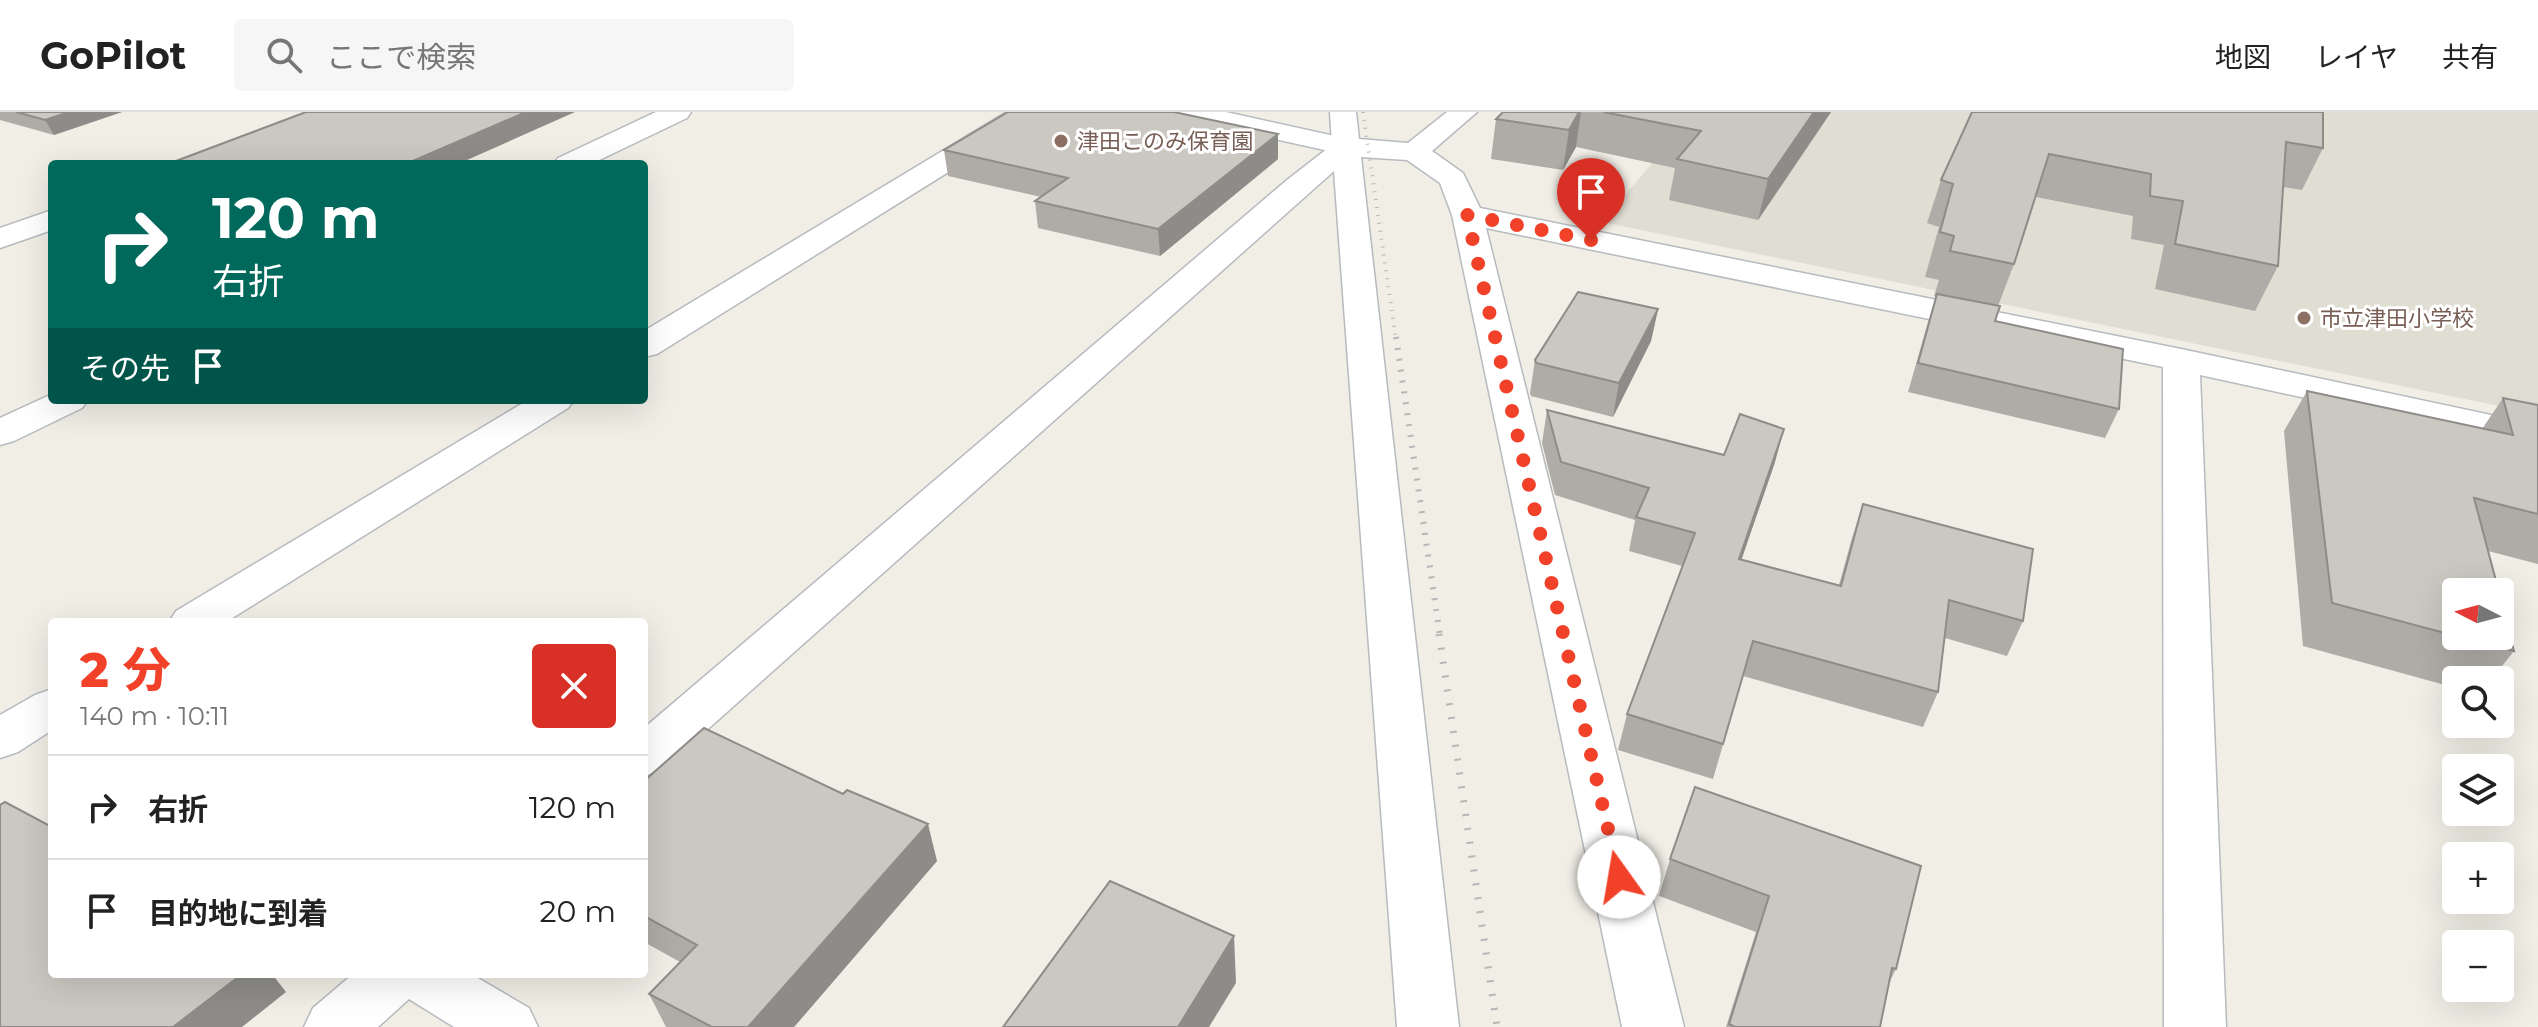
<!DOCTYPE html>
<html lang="ja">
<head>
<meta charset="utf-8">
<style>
	body { margin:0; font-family:Montserrat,"Noto Sans JP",sans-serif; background:#f6f6f6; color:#222; height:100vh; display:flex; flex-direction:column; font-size:30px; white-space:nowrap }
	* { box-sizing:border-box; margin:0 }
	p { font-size:26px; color:#767676 }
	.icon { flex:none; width:44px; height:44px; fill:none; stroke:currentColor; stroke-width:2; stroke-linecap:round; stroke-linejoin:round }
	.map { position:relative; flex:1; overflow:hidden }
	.sheet { position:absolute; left:48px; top:506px; width:600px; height:360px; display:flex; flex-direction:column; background:#fff; border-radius:8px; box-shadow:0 8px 32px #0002 }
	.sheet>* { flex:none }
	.guide { position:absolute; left:48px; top:48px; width:600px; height:244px; border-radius:8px; box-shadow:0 8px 32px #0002; background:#00695c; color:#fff; overflow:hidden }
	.needle { width:52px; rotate:276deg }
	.tools { position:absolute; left:2442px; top:466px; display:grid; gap:16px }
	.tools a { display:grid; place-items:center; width:72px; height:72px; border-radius:8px; background:#fff; box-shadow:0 8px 32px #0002; font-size:40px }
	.pin { position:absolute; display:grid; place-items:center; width:68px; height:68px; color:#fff; margin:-82px -34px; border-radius:50% 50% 50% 0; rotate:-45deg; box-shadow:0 0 8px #0007 }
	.pin .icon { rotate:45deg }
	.me { position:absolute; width:88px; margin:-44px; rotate:347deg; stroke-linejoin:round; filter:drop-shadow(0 0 6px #0008) }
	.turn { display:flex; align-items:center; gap:28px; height:168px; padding:0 32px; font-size:36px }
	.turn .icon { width:104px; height:104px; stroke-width:2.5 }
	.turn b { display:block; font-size:56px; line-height:68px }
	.then { display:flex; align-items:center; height:76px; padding:0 32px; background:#0003; gap:16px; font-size:30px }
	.round { display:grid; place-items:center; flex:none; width:84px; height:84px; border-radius:8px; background:#f6f6f6 }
	.head { display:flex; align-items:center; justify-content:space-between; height:136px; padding:0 32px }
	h1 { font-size:48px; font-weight:800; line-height:60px; color:#f24129 }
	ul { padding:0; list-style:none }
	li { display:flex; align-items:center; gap:24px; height:104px; padding:0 32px; border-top:2px solid #e0e0e0 }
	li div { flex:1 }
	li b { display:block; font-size:30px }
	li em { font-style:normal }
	header { display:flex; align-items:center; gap:48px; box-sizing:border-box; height:112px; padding:0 40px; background:#fff; border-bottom:2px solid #e0e0e0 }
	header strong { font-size:38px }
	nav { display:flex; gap:44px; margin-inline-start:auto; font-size:28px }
	.search { width:560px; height:72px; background:#f6f6f6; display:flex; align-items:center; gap:20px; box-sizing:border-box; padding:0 28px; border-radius:8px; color:#767676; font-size:30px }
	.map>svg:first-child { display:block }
	.education { fill:#e0ddd3 }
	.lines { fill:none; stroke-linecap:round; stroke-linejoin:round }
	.street-casing { stroke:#b7babf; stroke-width:3 }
	.secondary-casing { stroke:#b8bbc1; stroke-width:3 }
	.street { fill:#fff; fill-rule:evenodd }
	.secondary { fill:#fff; fill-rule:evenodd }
	.rail-far2 { stroke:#b6b7b7; stroke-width:4; stroke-dasharray:1 7; stroke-linecap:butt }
	.rail-far1 { stroke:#b6b7b7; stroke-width:6; stroke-dasharray:2 9; stroke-linecap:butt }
	.rail { stroke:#b6b7b7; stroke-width:7; stroke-dasharray:2 12; stroke-linecap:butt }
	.wall { fill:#afaca7 }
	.shaded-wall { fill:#8e8c88 }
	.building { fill:#cbc8c2; stroke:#8e8c88; stroke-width:2 }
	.route { stroke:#f24129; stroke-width:14; stroke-dasharray:0 25.2 }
	.education-dot { fill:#8d6e63; stroke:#fff; stroke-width:3 }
	.labels { text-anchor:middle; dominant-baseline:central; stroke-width:6; stroke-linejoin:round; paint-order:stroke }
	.far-education-label { font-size:22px; fill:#785e54; stroke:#fff; text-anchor:start }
</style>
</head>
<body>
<header>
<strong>GoPilot</strong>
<div class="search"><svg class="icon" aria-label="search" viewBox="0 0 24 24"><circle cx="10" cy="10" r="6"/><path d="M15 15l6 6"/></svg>ここで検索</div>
<nav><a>地図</a><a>レイヤ</a><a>共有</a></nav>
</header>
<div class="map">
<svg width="2538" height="915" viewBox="0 0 2538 915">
	<rect width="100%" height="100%" fill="#f0eee5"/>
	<!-- education -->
	<path class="education" d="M1696 0H2538V302L1602 110Z"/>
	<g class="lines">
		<defs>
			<g id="street">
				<path d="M656 0H691L687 6 591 52H554L558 46Z"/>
				<path d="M1007 0H1039L1035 6 657 242 644 245V219Z"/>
				<path d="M1330 0H1356L1359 27 1408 31 1447 0H1477L1432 39 1463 61 1480 96 2181 237 2538 313V337L2200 263 2226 915H2164L2163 255 1486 116 1684 915H1622L1452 103 1440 71 1407 48 1361 45 1459 915H1397L1334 59 662 658 644 664V616L1287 68 1332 33Z"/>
				<path d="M52 98V118L0 136V116Z"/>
				<path d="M52 282V288H88L82 296 14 329 0 333V306Z"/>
				<path d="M528 288H574L568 296 226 510H169L176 499Z"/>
				<path d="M52 577V618L18 640 0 646V603L35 583Z"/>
				<path d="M353 862H471L529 896 538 915H454L409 887 378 915H304L313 896Z"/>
			</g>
			<path id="secondary" d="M1176 0H1226L1357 29 1361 35 1357 41 1347 43 1180 6Z"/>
		</defs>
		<!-- street casing -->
		<use href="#street" class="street-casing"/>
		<!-- secondary casing -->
		<use href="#secondary" class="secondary-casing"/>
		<!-- street -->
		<use href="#street" class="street"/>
		<!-- secondary -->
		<use href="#secondary" class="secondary"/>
		<!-- rail-far2 -->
		<path class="rail-far2" d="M1363 0 1396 227"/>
		<!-- rail-far1 -->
		<path class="rail-far1" d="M1396 225 1440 524"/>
		<!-- rail -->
		<path class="rail" d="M1439 522 1497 915"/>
	</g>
	<!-- wall -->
	<g class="wall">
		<path d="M0 0H122L54 23 0 8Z"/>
		<path d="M1503 0H1831L1758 108 1669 88 1675 56 1576 35 1563 58 1491 47 1496 7Z"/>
		<path d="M1972 0H2323V36L2302 78 2283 75 2278 154 2255 199 2155 177 2164 133 2131 127 2133 104 2036 85 2014 152 1998 194 1995 209 2119 297 2105 326 1908 280 1928 210 1936 185 1934 184 1939 168 1925 165 1939 115 1927 111 1941 68Z"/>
		<path d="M944 38 1278 47 1160 144 1038 116 1035 89 1041 85 948 64Z"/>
		<path d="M1658 197 1651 229 1613 305 1531 284 1530 281 1535 248Z"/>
		<path d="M2307 279 2482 317 2503 286 2538 293V452L2488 439 2514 539 2491 568H2456V576L2303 534 2284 319Z"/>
		<path d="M1547 298 1724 343 1775 350 1741 448 1839 473 1852 426 1863 392 2023 509 2007 544 1945 526 1938 580 1923 615 1743 564 1713 667 1618 638 1627 602 1682 454 1629 439 1635 408 1555 383 1542 331Z"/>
		<path d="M644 669 937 749 794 915H666L649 882 680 850 644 830Z"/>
		<path d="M1695 675 1896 857 1889 871 1880 915H1726L1756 820 1659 784 1670 747Z"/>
	</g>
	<!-- shaded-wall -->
	<g class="shaded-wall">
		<path d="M69 0H122L54 23 45 8Z"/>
		<path d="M526 0H575L458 52H406Z"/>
		<path d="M1579 0H1581L1576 35 1563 58 1569 18Z"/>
		<path d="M1814 0H1831L1758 108 1768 67Z"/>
		<path d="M1278 22V47L1160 144 1158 117Z"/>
		<path d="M1658 197 1651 229 1613 305 1619 271Z"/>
		<path d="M1784 317 1775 350 1730 481 1739 447Z"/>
		<path d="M928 712 937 749 794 915H748Z"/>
		<path d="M1234 824 1236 871 1209 915H1178Z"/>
		<path d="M242 862H272L286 880 242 915H173Z"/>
	</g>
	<!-- building -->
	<g class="building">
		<path d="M16 0H69L45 8Z"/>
		<path d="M306 0H526L406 52H168Z"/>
		<path d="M1008 0H1174L1278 22 1158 117 1035 89 1068 66 944 38Z"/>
		<path d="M1503 0H1579L1569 18 1496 7Z"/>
		<path d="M1603 0H1814L1768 67 1677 47 1701 19Z"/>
		<path d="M1972 0H2323V36L2286 30 2278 154 2175 132 2183 89 2150 84 2151 62 2049 42 2014 152 1950 139 1954 124 1940 120 1953 72 1941 68Z"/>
		<path d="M1578 180 1658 197 1619 271 1536 251 1535 248Z"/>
		<path d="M1937 182 2000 194 1995 209 2123 237 2119 297 1918 251Z"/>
		<path d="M2307 279 2513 323 2503 286 2538 293V402L2474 386 2499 480H2456V524L2332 491Z"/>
		<path d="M1547 298 1724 343 1740 302 1784 317 1739 447 1841 474 1863 392 2033 437 2023 509 1949 488 1938 580 1753 529 1723 632 1627 602 1695 421 1636 405 1649 376 1561 350Z"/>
		<path d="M2500 486 2514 539 2457 524H2500Z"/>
		<path d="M704 616 843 682 847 678 928 712 748 915H712L649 882 697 833 644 804V669Z"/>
		<path d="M1695 675 1921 754 1896 857 1892 856 1880 915H1735L1729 912 1769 784 1670 747Z"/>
		<path d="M5 690 52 715V862H242L173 915H0V693Z"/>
		<path d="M1110 769 1234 824 1178 915H1003Z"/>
	</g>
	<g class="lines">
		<!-- route -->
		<path class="route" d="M1591 128 1467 103 1619 765"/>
	</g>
	<!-- markers -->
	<g class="education-dot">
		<circle cx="1061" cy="29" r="8"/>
		<circle cx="2304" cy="206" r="8"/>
	</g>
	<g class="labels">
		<!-- far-education labels -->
		<g class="far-education-label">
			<text x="1077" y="29">津田このみ保育園</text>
			<text x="2320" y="206">市立津田小学校</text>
		</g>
	</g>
</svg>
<div class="tools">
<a><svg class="needle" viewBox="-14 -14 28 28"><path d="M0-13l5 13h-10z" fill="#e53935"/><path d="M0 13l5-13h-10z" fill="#767676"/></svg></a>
<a><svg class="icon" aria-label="search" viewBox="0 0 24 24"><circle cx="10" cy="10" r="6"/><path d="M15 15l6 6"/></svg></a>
<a><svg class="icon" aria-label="layers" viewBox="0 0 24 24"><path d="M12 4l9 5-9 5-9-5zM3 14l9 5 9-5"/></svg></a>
<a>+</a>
<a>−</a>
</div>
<div class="pin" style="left:1591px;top:128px;background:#d93025"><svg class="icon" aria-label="arrive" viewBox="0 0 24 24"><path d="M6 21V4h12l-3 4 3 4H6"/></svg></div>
<svg class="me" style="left:1619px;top:765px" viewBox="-20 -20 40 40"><circle r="19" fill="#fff"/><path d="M0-13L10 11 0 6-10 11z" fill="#f24129"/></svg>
<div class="guide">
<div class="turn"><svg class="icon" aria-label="right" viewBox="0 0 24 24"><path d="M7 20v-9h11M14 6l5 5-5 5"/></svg><div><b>120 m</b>右折</div></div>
<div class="then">その先<svg class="icon" aria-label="arrive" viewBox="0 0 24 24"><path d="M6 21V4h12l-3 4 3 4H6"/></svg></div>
</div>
<section class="sheet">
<div class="head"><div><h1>2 分</h1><p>140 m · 10:11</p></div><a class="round" style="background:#d93025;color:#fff"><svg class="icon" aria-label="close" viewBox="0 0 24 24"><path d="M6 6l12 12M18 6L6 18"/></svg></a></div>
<ul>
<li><svg class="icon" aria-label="right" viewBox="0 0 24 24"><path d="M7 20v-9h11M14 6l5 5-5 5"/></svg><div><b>右折</b></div><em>120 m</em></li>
<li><svg class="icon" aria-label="arrive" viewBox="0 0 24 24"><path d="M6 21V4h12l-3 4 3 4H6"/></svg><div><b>目的地に到着</b></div><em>20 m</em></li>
</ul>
</section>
</div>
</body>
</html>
